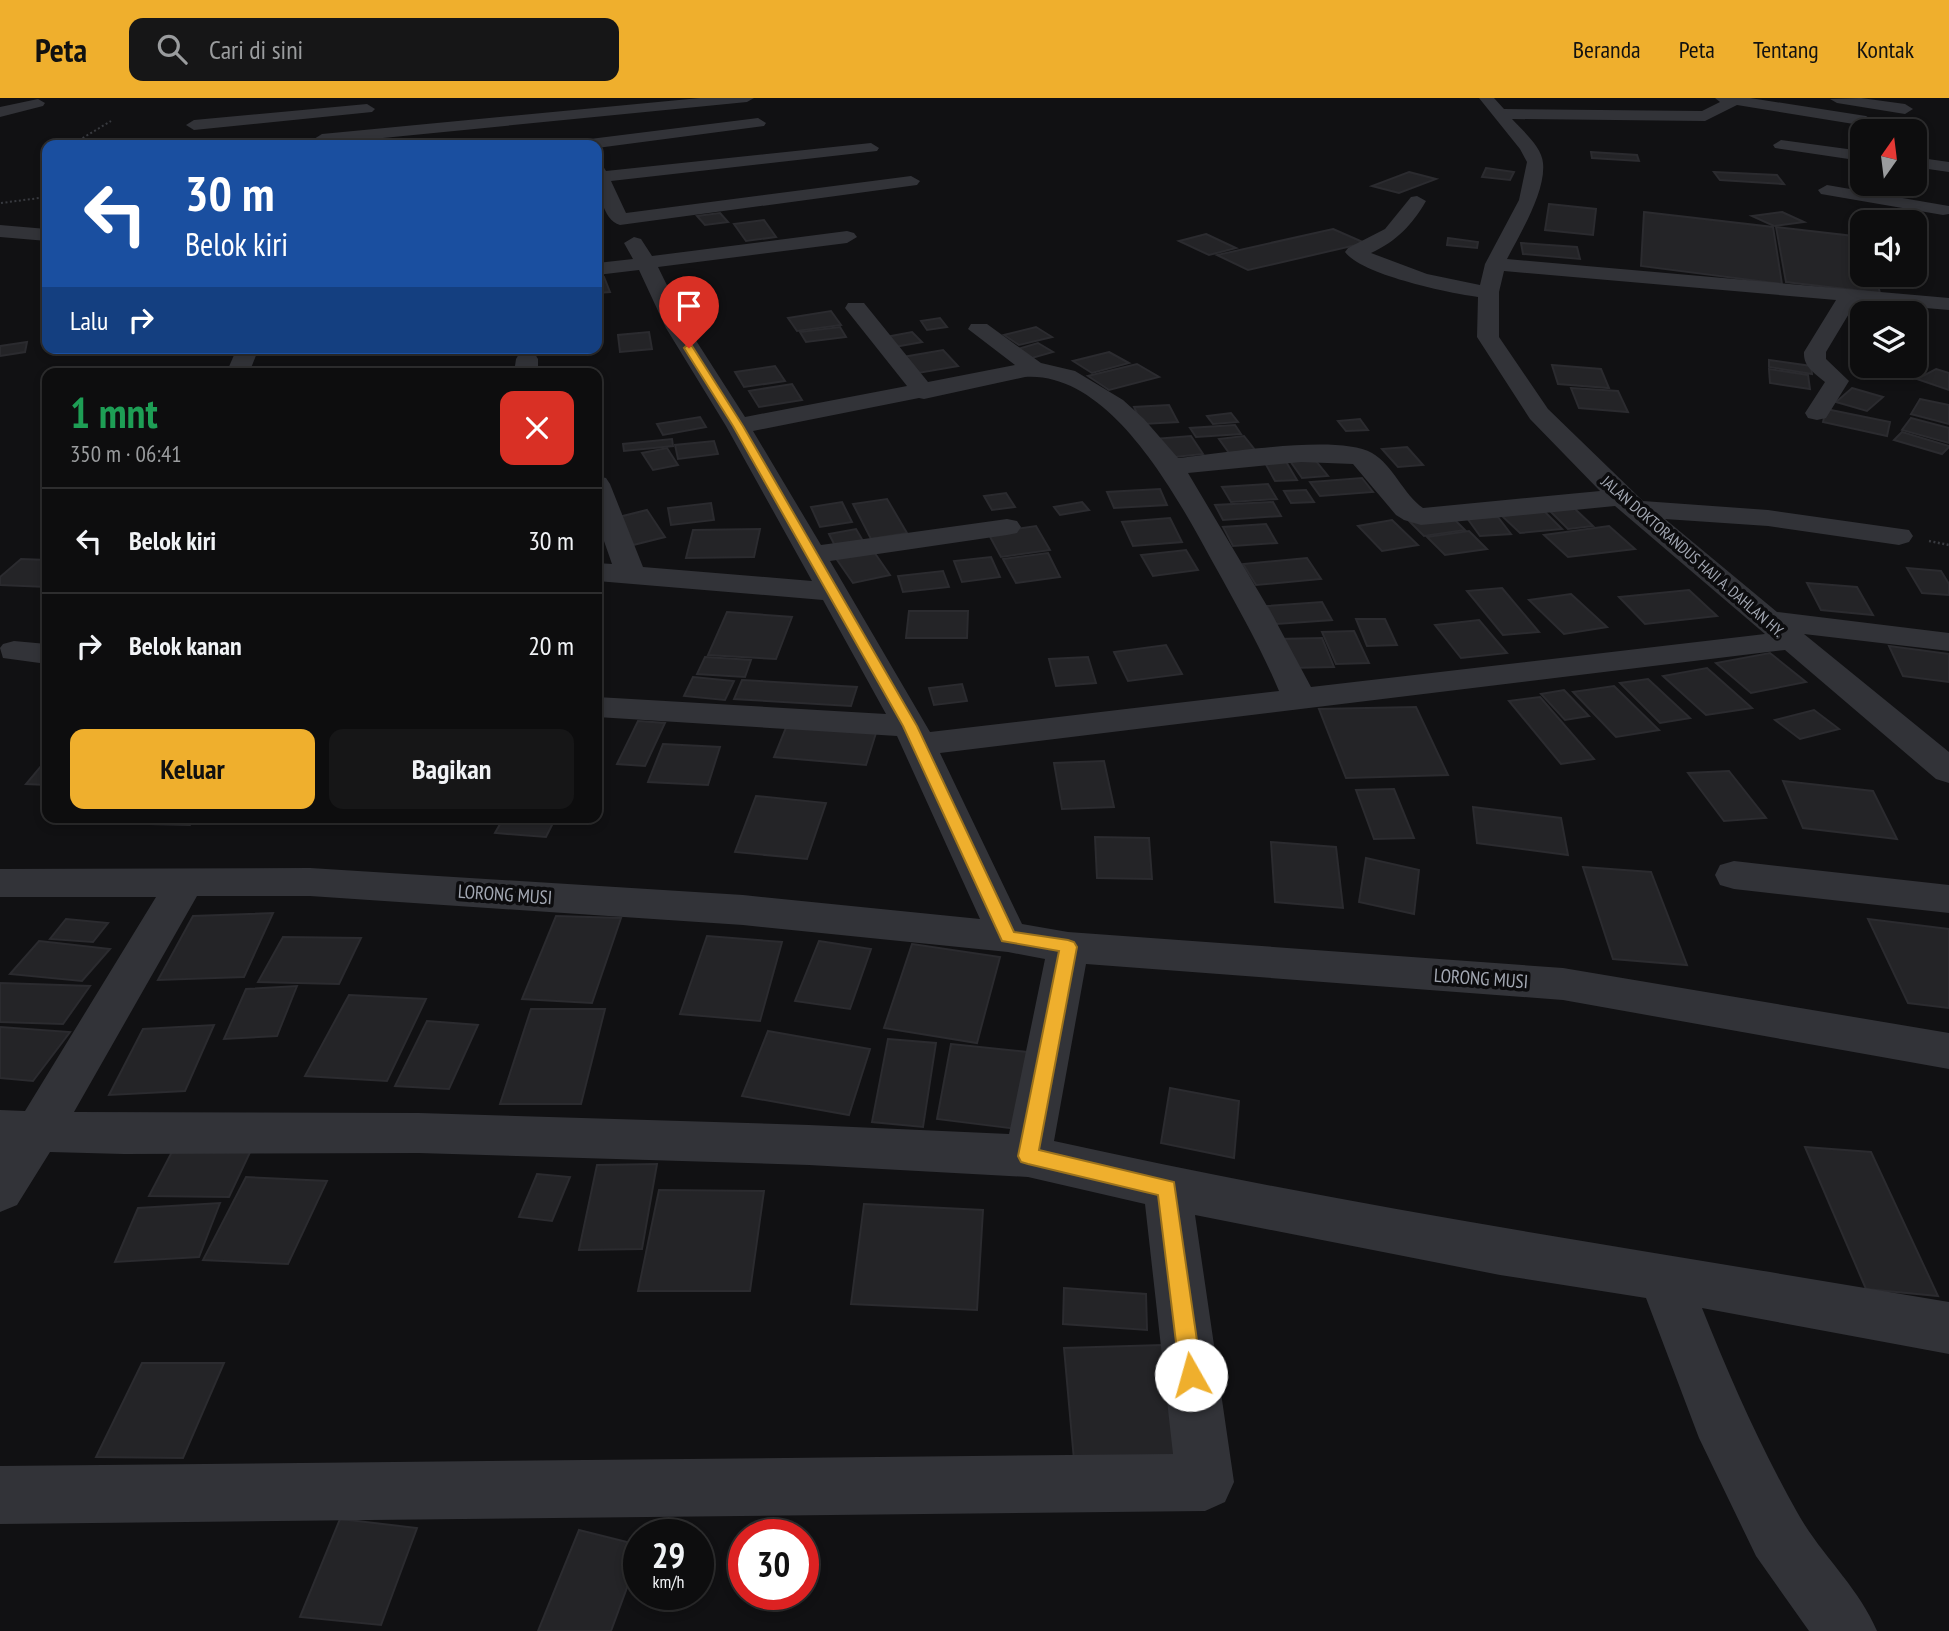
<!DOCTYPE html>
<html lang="id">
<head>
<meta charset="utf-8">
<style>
	body { margin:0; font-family:"PT Sans Narrow",sans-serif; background:#161617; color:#f1f3f6; height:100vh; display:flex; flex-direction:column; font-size:26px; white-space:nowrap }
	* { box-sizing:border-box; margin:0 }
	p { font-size:23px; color:#9a9c9e }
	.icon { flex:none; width:38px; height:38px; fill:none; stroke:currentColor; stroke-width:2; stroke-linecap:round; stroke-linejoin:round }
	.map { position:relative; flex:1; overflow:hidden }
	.drawer { position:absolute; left:42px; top:270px; width:560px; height:455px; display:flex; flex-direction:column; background:#0d0d0e; border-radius:14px; box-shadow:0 4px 10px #0003,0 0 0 2px #2d2d2e }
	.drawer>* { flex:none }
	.guide { position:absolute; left:42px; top:42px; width:560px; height:214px; border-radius:14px; box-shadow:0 4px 10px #0003,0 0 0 2px #2d2d2e; background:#1a4fa0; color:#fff; overflow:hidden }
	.needle { width:46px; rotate:14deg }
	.fabs { position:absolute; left:1850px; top:21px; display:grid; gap:14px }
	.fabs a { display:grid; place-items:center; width:77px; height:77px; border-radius:14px; background:#0d0d0e; box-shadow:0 4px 10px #0003,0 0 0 2px #2d2d2e; font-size:35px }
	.speed { position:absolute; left:623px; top:1421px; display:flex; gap:14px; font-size:35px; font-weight:700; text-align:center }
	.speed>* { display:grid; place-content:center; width:91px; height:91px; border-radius:50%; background:#0d0d0e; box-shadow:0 4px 10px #0003,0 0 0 2px #2d2d2e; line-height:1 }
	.speed small { font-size:18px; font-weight:400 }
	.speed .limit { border:10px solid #d22; background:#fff; color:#111 }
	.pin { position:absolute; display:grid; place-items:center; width:60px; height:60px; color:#fff; margin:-72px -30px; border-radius:50% 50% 50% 0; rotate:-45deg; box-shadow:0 0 7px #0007 }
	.pin .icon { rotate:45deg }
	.me { position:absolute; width:77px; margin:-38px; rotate:353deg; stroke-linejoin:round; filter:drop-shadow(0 0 5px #0008) }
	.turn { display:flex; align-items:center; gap:24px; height:147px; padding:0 28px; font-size:32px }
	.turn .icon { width:91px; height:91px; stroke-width:2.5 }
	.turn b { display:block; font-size:49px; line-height:60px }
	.then { display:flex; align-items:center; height:66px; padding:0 28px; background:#0003; gap:14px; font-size:26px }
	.round { display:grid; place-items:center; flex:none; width:74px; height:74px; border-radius:14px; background:#161617 }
	.head { display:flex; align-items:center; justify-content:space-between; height:119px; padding:0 28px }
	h1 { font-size:42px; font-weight:700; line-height:52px; color:#1e9e55 }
	.button { display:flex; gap:14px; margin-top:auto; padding:14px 28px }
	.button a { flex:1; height:80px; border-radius:14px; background:#efaf2d; color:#111; font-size:28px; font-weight:700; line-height:80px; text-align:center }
	.button a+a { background:#161617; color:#f1f3f6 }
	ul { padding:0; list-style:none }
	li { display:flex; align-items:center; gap:21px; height:105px; padding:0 28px; border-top:2px solid #2d2d2e }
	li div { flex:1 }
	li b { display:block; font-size:26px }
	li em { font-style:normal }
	header { display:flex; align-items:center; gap:42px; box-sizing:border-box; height:98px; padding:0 35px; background:#efaf2d; color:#111 }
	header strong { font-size:33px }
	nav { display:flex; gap:38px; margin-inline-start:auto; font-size:24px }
	.search { width:490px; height:63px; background:#161617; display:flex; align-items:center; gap:18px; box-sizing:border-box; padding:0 24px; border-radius:14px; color:#9a9c9e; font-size:26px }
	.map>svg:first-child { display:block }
	.building { fill:#242427; stroke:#2b2b2f; stroke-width:2 }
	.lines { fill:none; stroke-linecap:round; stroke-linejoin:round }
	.path-far1 { stroke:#383a3f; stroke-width:2; stroke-dasharray:2 2.5; stroke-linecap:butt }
	.path { stroke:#383a3f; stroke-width:2.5; stroke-dasharray:2 2.5; stroke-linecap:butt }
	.minor { fill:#323338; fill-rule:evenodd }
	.route { fill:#efaf2d; stroke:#9b721d; stroke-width:2 }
	.labels { text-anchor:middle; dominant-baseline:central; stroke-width:7; stroke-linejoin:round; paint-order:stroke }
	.far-street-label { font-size:16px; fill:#a3a8b3; stroke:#0c0c0e }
	.street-label { font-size:19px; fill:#a3a8b3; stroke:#0c0c0e }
</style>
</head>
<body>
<header>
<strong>Peta</strong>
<div class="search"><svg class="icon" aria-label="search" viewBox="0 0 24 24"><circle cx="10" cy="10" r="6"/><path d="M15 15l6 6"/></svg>Cari di sini</div>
<nav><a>Beranda</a><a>Peta</a><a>Tentang</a><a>Kontak</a></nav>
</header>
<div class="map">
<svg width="1949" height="1533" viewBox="0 0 1949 1533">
	<rect width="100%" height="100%" fill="#111113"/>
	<!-- building -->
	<g class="building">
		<path d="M1591 54 1637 57 1639 63 1592 60Z"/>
		<path d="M1486 70 1514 74 1510 82 1482 79Z"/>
		<path d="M1409 74 1436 81 1399 95 1372 88Z"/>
		<path d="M1714 74 1777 77 1784 86 1720 82Z"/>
		<path d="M1549 106 1596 111 1593 137 1545 132Z"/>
		<path d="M1644 114 1773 129 1782 186 1641 168Z"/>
		<path d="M1782 114 1804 124 1774 128 1752 118Z"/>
		<path d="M720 115 728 124 705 127 697 118Z"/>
		<path d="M764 122 776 139 746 143 734 126Z"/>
		<path d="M1776 129 1862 139V177H1875L1880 195 1786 184Z"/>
		<path d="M1333 131 1365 145 1248 172 1217 157Z"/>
		<path d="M1206 136 1236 150 1209 157 1179 143Z"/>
		<path d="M1448 140 1478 144 1477 150 1447 147Z"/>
		<path d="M1521 145 1577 149 1580 161 1523 156Z"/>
		<path d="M597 179H604L610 194 597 195Z"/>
		<path d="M1849 205 1893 210 1896 215H1862V220L1855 219Z"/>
		<path d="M831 213 841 227 797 233 788 220Z"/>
		<path d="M940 220 947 229 927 232 921 223Z"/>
		<path d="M840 229 846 239 806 244 800 234Z"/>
		<path d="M1036 229 1052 239 1019 247 1004 237Z"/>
		<path d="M649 234 652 251 620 254 618 237Z"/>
		<path d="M912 234 922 244 895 249 886 239Z"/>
		<path d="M27 244 25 254 0 258V248Z"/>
		<path d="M1038 245 1053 254 1032 260 1018 251Z"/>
		<path d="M943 252 958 268 918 275 903 259Z"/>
		<path d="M1109 254 1129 265 1092 275 1073 263Z"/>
		<path d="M1769 262 1811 268 1812 276 1769 269Z"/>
		<path d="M1137 266 1159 279 1109 292 1088 278Z"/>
		<path d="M1552 267 1601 271 1609 290 1558 286Z"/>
		<path d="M775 268 785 283 744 289 735 274Z"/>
		<path d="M1769 271 1808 277 1810 291 1770 285Z"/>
		<path d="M1936 271 1949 275V292L1917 281Z"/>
		<path d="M792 286 802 302 759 309 749 293Z"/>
		<path d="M1571 290 1618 293 1628 314 1579 310Z"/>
		<path d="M1852 290 1883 299 1867 313 1836 304Z"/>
		<path d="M1920 301 1949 307V326L1911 316Z"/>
		<path d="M1169 307 1178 324 1142 326 1134 309Z"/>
		<path d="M1826 311 1890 324 1887 338 1823 324Z"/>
		<path d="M1231 315 1238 324 1213 326 1207 318Z"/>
		<path d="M700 319 706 329 663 337 657 326Z"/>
		<path d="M1911 320 1949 330V345L1902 332Z"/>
		<path d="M1360 321 1368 332 1346 333 1338 323Z"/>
		<path d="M1235 327 1241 336 1196 339 1190 330Z"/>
		<path d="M1902 334 1949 348V349L1942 356 1894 342Z"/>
		<path d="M1191 338 1203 356 1165 360 1153 341Z"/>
		<path d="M1244 338 1255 352 1229 355 1219 341Z"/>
		<path d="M672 341 673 348 624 353 623 346Z"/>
		<path d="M714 343 718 356 678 361 675 347Z"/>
		<path d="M1407 349 1423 367 1398 369 1382 351Z"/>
		<path d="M667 350 678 367 653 372 642 355Z"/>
		<path d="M1312 358 1328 378 1302 380 1288 360Z"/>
		<path d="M1285 362 1297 382 1275 383 1264 363Z"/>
		<path d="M1362 380 1373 394 1320 398 1310 384Z"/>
		<path d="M1268 386 1277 401 1231 404 1222 389Z"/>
		<path d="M1160 391 1167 407 1114 410 1107 394Z"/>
		<path d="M1306 392 1314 404 1291 405 1284 393Z"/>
		<path d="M1006 395 1015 409 992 412 984 398Z"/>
		<path d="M887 401 907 435 871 441 853 406Z"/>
		<path d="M842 404 852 424 820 429 811 409Z"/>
		<path d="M1082 404 1089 412 1060 417 1054 409Z"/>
		<path d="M1273 404 1281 418 1223 422 1215 407Z"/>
		<path d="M711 405 714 422 671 427 668 410Z"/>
		<path d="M1574 410 1593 428 1568 431 1549 412Z"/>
		<path d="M647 412 665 439 633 447 615 420Z"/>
		<path d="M1544 413 1562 431 1520 435 1502 418Z"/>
		<path d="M1451 418 1465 432 1424 438 1410 424Z"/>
		<path d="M1498 419 1511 436 1480 438 1467 420Z"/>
		<path d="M1170 420 1182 444 1133 448 1122 424Z"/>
		<path d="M1392 422 1418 447 1382 453 1358 428Z"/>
		<path d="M1266 426 1277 445 1233 448 1223 429Z"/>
		<path d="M1036 428 1050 452 1001 459 988 435Z"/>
		<path d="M1609 428 1635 451 1568 459 1544 437Z"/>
		<path d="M760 431 754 459 686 460 693 432Z"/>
		<path d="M856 431 863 443 835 448 829 436Z"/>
		<path d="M1469 433 1487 451 1445 457 1427 439Z"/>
		<path d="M872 451 890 477 853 485 835 459Z"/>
		<path d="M1186 452 1198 472 1153 478 1141 457Z"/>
		<path d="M1048 455 1060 479 1016 485 1003 461Z"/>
		<path d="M991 459 1000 479 962 484 954 463Z"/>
		<path d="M1307 460 1321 481 1256 487 1243 466Z"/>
		<path d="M21 461 47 462V489L0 487V479Z"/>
		<path d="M1907 470 1941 473 1949 486V497L1922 495Z"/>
		<path d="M943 473 949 489 903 494 898 478Z"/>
		<path d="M1807 485 1857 489 1873 517 1821 512Z"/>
		<path d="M1502 490 1539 534 1503 537 1467 493Z"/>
		<path d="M1689 492 1717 518 1645 526 1619 499Z"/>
		<path d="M1571 496 1607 529 1564 536 1529 502Z"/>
		<path d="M1322 504 1332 522 1276 526 1267 508Z"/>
		<path d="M909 513H968L967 540H906Z"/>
		<path d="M727 514 792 519 776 561 708 557Z"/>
		<path d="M1356 521H1385L1397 547 1367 548Z"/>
		<path d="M1479 522 1507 555 1461 560 1435 527Z"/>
		<path d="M1354 533 1369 565 1336 566 1322 534Z"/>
		<path d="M1322 540 1334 569 1288 570 1278 541Z"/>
		<path d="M1166 547 1182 576 1128 583 1114 554Z"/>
		<path d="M1889 548 1949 556V584L1903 578Z"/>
		<path d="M1770 555 1806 584 1751 595 1716 565Z"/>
		<path d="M705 559 751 562 745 579 697 576Z"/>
		<path d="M1088 559 1096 585 1056 588 1049 561Z"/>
		<path d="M1707 570 1752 610 1706 617 1663 578Z"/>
		<path d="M693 579 734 583 725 602 684 598Z"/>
		<path d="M1648 581 1690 620 1660 625 1620 585Z"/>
		<path d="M742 582 857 589 851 608 734 601Z"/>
		<path d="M962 586 967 603 934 607 929 590Z"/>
		<path d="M1614 588 1659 632 1616 639 1573 594Z"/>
		<path d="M1564 592 1589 618 1565 622 1541 596Z"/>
		<path d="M1540 599 1594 661 1561 666 1509 603Z"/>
		<path d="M1416 609 1448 677 1346 680 1319 611Z"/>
		<path d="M1814 612 1839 631 1800 641 1775 622Z"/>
		<path d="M638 623 665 625 645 668 617 666Z"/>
		<path d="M787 627 876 635 866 667 774 659Z"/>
		<path d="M663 646 720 649 708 687 648 684Z"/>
		<path d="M47 661V687L26 686Z"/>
		<path d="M1104 663 1114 709 1062 711 1054 665Z"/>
		<path d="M1729 673 1766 720 1724 723 1688 675Z"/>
		<path d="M1783 683 1873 693 1897 741 1803 730Z"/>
		<path d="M1394 691 1414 740 1374 741 1356 692Z"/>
		<path d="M756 698 826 705 807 761 735 754Z"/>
		<path d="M1473 709 1561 720 1568 757 1477 745Z"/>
		<path d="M112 719H196L190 727 108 725Z"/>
		<path d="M504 719H556L546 739 495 735Z"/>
		<path d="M1095 739 1149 740 1152 781 1097 780Z"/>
		<path d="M1271 744 1336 749 1343 810 1275 804Z"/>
		<path d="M1366 760 1419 772 1414 816 1359 804Z"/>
		<path d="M1583 769 1651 774 1687 867 1613 861Z"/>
		<path d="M273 815 244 879 158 882 193 818Z"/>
		<path d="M556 818 621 820 592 905 522 901Z"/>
		<path d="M66 821 108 825 93 844 50 841Z"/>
		<path d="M1868 821 1949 831V910L1908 905Z"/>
		<path d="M707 838 782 844 760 923 680 916Z"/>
		<path d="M283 839 361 840 339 886 258 884Z"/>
		<path d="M39 843 110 851 82 883 10 876Z"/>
		<path d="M819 843 871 851 850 911 795 903Z"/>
		<path d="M912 846 1000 859 977 945 884 930Z"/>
		<path d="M0 885 90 888 63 926 0 924Z"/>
		<path d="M297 888 277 938 224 941 246 891Z"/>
		<path d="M349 897 426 901 387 983 305 978Z"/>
		<path d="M531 911H605L581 1006H500Z"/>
		<path d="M427 923 478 927 449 991 395 988Z"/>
		<path d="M214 927 185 993 109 997 143 931Z"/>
		<path d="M0 929 70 934 33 983 0 980Z"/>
		<path d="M768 933 870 951 849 1017 742 998Z"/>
		<path d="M888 941 936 945 923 1029 872 1024Z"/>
		<path d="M951 946 1027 954 1017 1031 937 1021Z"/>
		<path d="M1170 990 1239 1003 1234 1060 1161 1045Z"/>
		<path d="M175 1048H253L229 1099 149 1098Z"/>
		<path d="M1805 1049 1871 1054 1938 1198 1866 1191Z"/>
		<path d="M657 1066 642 1151 579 1152 597 1067Z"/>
		<path d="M537 1076 570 1079 552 1123 519 1119Z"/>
		<path d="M246 1079 327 1083 288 1166 203 1162Z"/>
		<path d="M659 1092 764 1093 750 1193H638Z"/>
		<path d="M220 1105 199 1159 115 1164 138 1110Z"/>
		<path d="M864 1106 983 1112 977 1212 851 1206Z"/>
		<path d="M1064 1190 1146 1196 1147 1232 1063 1226Z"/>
		<path d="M1162 1247 1177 1358 1074 1362 1064 1250Z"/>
		<path d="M142 1265H224L183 1360 96 1359Z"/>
		<path d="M340 1421 417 1430 381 1527 300 1519Z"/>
		<path d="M579 1432 639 1447V1457L611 1533H538Z"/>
	</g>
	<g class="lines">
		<!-- path-far1 -->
		<g class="path-far1">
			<path d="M71 47 111 23"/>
			<path d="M1 105 47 99"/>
		</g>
		<!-- path -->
		<path class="path" d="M1929 443 1949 447"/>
		<!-- minor -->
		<g class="minor">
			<path d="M700 0H754L747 4 322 46 314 41 322 36Z"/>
			<path d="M1479 0H1494L1504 11 1702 13 1720 4 1715 0H1750L1866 18 1874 23 1866 28 1737 7 1705 23 1512 21C1522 32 1542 49 1543 65 1546 93 1520 136 1507 161L1949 200V212L1856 204 1826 254V261L1849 283 1826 320 1817 322 1808 320 1805 315 1825 284C1815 275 1803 269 1804 254L1836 202 1504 173 1499 194V239L1548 311 1643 403 1768 412 1909 432 1913 438 1909 444 1899 447 1768 428 1665 421 1777 514 1949 535V553L1804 536 1949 654V685L1936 681 1785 552 940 655 1022 826 1068 834 1563 870 1949 935V971L1563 902 1086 866 1054 1043C1350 1109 1650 1153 1949 1204V1256L1702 1210C1730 1280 1760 1348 1797 1414 1820 1456 1858 1488 1877 1533H1809L1756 1458 1699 1340 1646 1200 1500 1177 1195 1117 1234 1384 1225 1404 1205 1413 0 1426V1368L1173 1356 1145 1106 1028 1079 809 1067 419 1055 124 1056 50 1054 17 1107 0 1114V1012L25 1013 156 799H0V771L310 770 743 797 980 821 897 638 597 619V599L886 616 823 502 597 483V465L612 466 597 423V378L606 380 610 386 643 469 812 483 726 328 666 230 639 172 597 177V165L633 161 624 145 634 139 641 141 652 158 847 133 854 135 857 139 847 145 658 169 688 230 745 319 907 288 845 210 848 205H864L928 284 1015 267 968 231 971 226H987L1041 265 1075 273 1123 302 1144 321 1178 360C1219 356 1337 335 1372 355 1393 367 1403 396 1423 410L1600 393 1530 321 1477 239 1478 199C1449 195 1362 177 1345 154L1348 150 1385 131 1411 99 1417 98 1426 103C1412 127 1397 143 1371 155L1427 176 1480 187 1485 166 1519 102 1527 64 1520 51ZM1025 279C1113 273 1180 405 1216 470 1238 510 1261 550 1279 593L930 634 830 463 1007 437 1017 435 1021 429 1017 423 1007 421 821 447 753 333 919 300 924 301ZM1301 364 1353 366 1396 417 1404 422 1421 427 1615 408 1765 536 1311 589 1273 518 1188 375ZM197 798H310L743 827 1008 854 1045 861 1009 1036 809 1027 419 1015 74 1014Z"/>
			<path d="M1861 0 1905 6 1913 11 1905 16 1837 5 1830 1Z"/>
			<path d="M38 1 45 5 43 8 0 19V9Z"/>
			<path d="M367 6 375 11 372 14 194 32 186 27 194 22Z"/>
			<path d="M758 20 766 25 764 28 597 50V47H574L582 42Z"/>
			<path d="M1781 42 1862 53V63L1775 50 1773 47Z"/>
			<path d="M871 45 879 50 877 53 611 83 626 115 911 78 920 83 917 87 620 127C601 122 596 83 597 67L603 68 606 73Z"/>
			<path d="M1914 59 1949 64V74L1914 69Z"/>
			<path d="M1827 87 1943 107 1949 108V116L1943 117 1821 96 1818 92Z"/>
			<path d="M0 127 47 131V143L0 139Z"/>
			<path d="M237 250H259L249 275H231L228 271Z"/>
			<path d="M527 254 535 256 538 261V275H514L516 261 519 256Z"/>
			<path d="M14 543 47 546V566L3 560 0 550 3 546Z"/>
			<path d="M1734 763 1949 787V815L1734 791 1720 787 1715 777 1720 767Z"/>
		</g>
	</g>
	<!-- route -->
	<path class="route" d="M686 248H692L743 328 917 628 1014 834 1068 842 1074 844 1077 849 1039 1052 1174 1084 1202 1277 1199 1285 1191 1289 1183 1285 1180 1277 1158 1097 1028 1066 1021 1064 1018 1058 1059 853 1002 843 903 628 733 328 684 250Z"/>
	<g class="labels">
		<!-- far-street labels -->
		<g class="far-street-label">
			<text transform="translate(1693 458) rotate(41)">JALAN DOKTORANDUS HAJI A. DAHLAN HY.</text>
		</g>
		<!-- street labels -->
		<g class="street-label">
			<text transform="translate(505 796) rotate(4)">LORONG MUSI</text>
			<text transform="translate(1481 880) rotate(4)">LORONG MUSI</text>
		</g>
	</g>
</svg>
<div class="fabs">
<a><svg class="needle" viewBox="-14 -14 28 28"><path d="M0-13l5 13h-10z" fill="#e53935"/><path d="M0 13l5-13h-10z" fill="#9a9c9e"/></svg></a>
<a><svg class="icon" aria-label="sound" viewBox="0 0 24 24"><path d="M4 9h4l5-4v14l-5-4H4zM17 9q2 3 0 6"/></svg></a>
<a><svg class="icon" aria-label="layers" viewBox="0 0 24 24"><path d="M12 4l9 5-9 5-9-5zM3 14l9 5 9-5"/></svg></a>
</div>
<div class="speed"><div>29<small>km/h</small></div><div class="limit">30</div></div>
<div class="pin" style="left:689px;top:250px;background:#d93025"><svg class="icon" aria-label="arrive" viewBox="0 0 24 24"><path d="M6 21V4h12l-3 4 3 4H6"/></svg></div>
<svg class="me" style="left:1191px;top:1277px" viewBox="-20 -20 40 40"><circle r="19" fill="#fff"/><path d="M0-13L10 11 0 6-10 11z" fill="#efaf2d"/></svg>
<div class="guide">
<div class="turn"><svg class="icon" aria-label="left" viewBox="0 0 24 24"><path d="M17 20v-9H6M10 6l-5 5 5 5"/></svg><div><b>30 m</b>Belok kiri</div></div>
<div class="then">Lalu<svg class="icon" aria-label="right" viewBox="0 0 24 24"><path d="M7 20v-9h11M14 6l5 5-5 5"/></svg></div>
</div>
<section class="drawer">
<div class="head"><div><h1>1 mnt</h1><p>350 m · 06:41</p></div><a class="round" style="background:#d93025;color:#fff"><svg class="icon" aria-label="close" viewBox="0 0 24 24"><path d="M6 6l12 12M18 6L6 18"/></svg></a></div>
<ul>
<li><svg class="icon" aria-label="left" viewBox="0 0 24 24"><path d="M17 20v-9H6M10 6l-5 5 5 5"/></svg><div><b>Belok kiri</b></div><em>30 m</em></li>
<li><svg class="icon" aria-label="right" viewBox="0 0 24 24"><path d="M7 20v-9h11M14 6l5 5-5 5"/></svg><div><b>Belok kanan</b></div><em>20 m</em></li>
</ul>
<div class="button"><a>Keluar</a><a>Bagikan</a></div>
</section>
</div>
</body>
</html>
